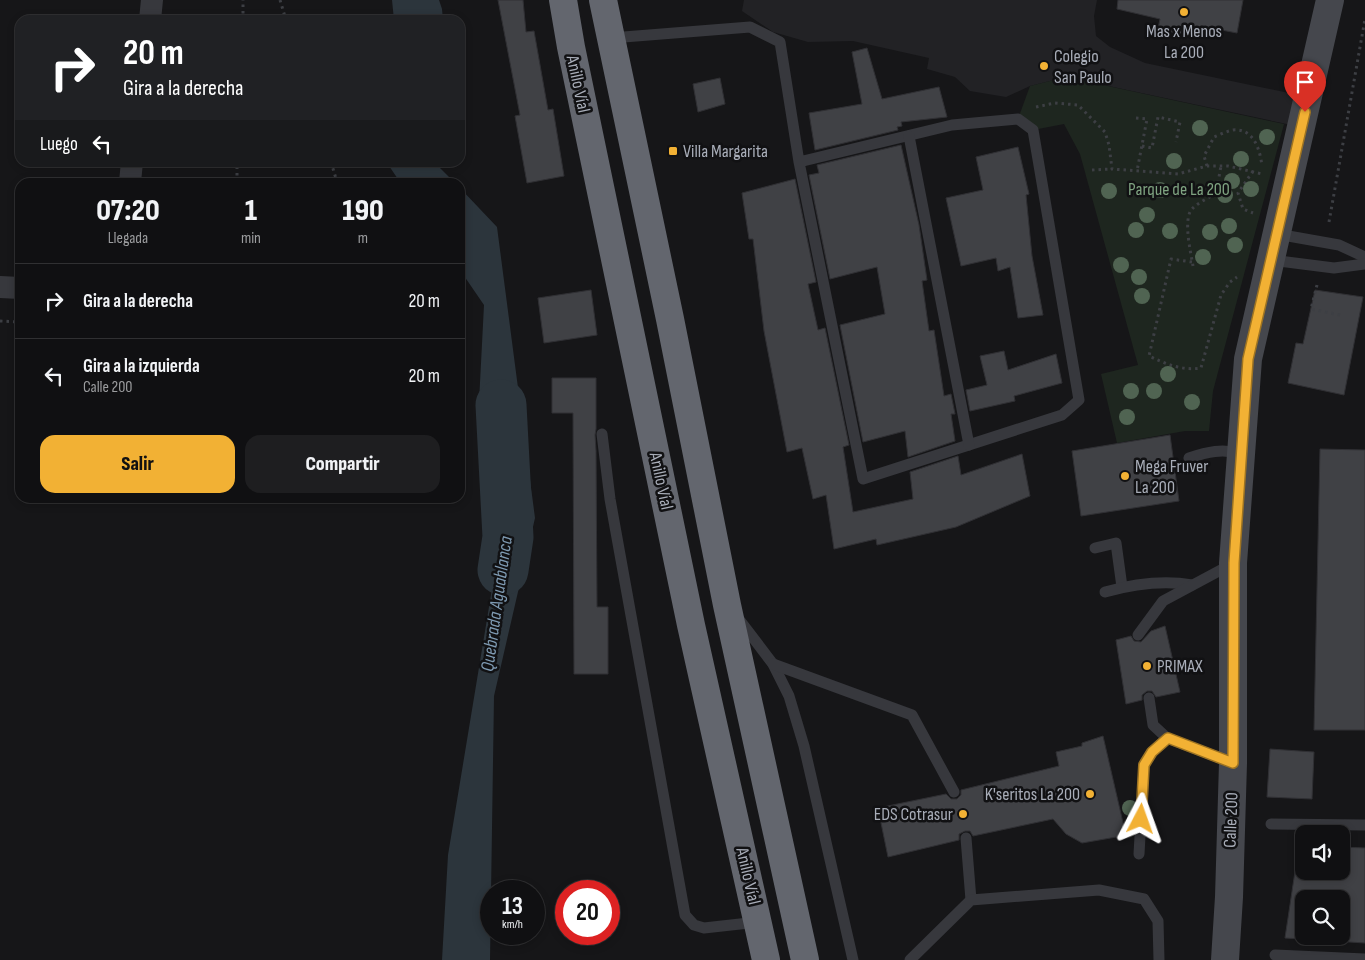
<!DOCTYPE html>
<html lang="es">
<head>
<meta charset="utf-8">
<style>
	body { margin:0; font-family:"Sofia Sans Condensed",sans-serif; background:#1e1e20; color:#f1f3f6; height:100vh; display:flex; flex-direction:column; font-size:19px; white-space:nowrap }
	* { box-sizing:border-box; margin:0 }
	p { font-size:16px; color:#9c9d9f }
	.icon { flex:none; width:28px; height:28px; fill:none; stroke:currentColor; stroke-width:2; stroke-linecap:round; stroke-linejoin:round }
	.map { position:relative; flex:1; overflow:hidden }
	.drawer { position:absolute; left:15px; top:178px; width:450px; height:325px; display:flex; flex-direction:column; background:#101012; border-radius:15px; box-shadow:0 2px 8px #0003,0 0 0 1px #303032 }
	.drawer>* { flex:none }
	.hud { position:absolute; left:15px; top:15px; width:450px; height:152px; border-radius:15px; box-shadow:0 2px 8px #0003,0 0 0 1px #303032; background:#202124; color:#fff; overflow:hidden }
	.buttons { position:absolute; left:1295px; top:825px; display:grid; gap:10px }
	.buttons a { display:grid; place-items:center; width:55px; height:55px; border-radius:10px; background:#101012; box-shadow:0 2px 8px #0003,0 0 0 1px #303032; font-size:25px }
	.speed { position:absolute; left:480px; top:880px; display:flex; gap:10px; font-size:25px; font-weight:700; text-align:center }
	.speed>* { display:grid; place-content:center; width:65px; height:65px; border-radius:50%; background:#101012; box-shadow:0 2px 8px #0003,0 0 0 1px #303032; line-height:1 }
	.speed small { font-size:12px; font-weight:400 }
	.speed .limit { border:8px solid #d22; background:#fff; color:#111 }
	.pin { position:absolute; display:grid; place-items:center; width:42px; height:42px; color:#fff; margin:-51px -21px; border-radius:50% 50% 50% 0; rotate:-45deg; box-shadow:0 0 5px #0007 }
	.pin .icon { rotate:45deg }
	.me { position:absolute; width:55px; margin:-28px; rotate:4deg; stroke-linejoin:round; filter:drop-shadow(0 0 4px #0008) }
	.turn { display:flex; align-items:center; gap:18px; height:105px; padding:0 25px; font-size:22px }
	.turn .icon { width:65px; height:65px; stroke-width:2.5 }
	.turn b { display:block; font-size:35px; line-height:42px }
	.then { display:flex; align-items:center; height:48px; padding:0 25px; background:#0003; gap:10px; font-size:19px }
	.eta { display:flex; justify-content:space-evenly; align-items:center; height:85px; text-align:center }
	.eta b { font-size:30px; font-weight:800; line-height:35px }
	.action { display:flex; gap:10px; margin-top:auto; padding:10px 25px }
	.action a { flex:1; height:58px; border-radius:15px; background:#f2b134; color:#111; font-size:20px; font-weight:800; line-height:58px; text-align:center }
	.action a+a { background:#1e1e20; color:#f1f3f6 }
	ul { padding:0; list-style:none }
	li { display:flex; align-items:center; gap:15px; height:75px; padding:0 25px; border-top:1px solid #303032 }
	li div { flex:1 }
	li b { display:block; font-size:19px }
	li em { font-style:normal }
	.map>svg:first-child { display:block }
	.built { fill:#222225 }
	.green { fill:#1e261f }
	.water { fill:#2c353c }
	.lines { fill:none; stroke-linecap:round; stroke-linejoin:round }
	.river { stroke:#2c353c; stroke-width:51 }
	.building { fill:#404145; stroke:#303034; fill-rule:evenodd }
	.path { stroke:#3d3f44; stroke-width:3; stroke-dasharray:2.5 4; stroke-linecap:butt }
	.lane { stroke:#37383d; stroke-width:11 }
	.street { stroke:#37383d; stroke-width:22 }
	.secondary { stroke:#45474d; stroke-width:28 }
	.highway { stroke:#63666e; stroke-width:28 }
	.tree { fill:#506452 }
	.route-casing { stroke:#9d7322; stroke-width:12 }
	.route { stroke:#f2b134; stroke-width:9 }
	.poi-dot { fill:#f2b134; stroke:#111113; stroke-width:2 }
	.labels { text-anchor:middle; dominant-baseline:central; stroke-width:5; stroke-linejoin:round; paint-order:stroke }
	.poi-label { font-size:18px; fill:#a8adb8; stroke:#111113; text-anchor:start }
	.street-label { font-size:18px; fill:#a8adb8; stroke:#111113 }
	.park-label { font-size:18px; fill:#7fa381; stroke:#111113 }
	.water-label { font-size:19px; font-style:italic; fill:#7f9bb3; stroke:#111113 }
</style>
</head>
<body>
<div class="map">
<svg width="1365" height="960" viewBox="0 0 1365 960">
	<rect width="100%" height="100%" fill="#161618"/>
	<!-- built -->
	<path class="built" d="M744 0H1097L1094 16 1096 36 1110 47 1145 63 1308 97 1301 127 1066 77 1030 86 1006 97 970 91 955 77 927 69 929 58 853 41 808 42 773 32 742 11Z"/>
	<!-- green -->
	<path class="green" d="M1066 77 1284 124 1213 391 1209 431H1185L1117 443 1101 374 1138 365 1080 154 1064 124 1033 130 1018 119 1030 86Z"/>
	<!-- water -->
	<g class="water">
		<path d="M392 0H439L442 9 443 20H394Z"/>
		<path d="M387 163H435L454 182H400Z"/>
		<path d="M460 188 497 227 535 518 494 696 490 960H442L448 855 509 486 479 402 484 305 460 270Z"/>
	</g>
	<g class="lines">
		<!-- river -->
		<path class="river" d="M501 405 508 537 503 570"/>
	</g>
	<!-- building -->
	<g class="building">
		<path d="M498 0H523L526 32 534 31 548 110 553 109 564 176 527 183 515 116 520 115Z"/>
		<path d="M1118 0H1243L1237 33 1201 26 1199 38 1158 29 1160 19 1117 9Z"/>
		<path d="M867 48 882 99 939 87 947 117 901 122 902 126 897 127 898 130 815 150 809 113 862 104 852 52Z"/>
		<path d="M720 78 725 104 698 112 693 84Z"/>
		<path d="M901 145 919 225 927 280 922 281 929 331 934 330 944 396 951 394 955 414H951L955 441 908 457 905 431 863 442 840 325 885 314 877 267 830 279 809 175 819 173 817 165Z"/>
		<path d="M1018 147 1029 194 1026 195 1032 256 1043 315 1018 318 1010 267 998 271 996 258 961 266 946 198 983 190 976 157Z"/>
		<path d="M795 179 816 282 808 284 818 330 825 328 849 445 843 447 853 512 913 499 910 472 958 456 961 475 1022 454 1030 496 956 527 877 545 876 539 834 549 826 495 813 499 802 448 787 452 764 331 753 239H749L742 193Z"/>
		<path d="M591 290 597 335 544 343 538 298Z"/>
		<path d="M1315 290 1363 297 1344 395 1288 383 1296 343 1303 344Z"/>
		<path d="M1004 351 1008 370 1056 354 1062 383 1014 396 1015 401 970 411 966 390 987 385 980 356Z"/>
		<path d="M552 378H596V429L595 435 596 451 597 607H608V674H574L573 413H552Z"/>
		<path d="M1170 435 1179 501 1081 516 1072 451Z"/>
		<path d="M1320 449 1365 450V730H1314Z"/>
		<path d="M1165 626 1180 692 1156 697 1152 691H1147L1142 695V700L1126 704 1116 640 1131 636 1134 641 1141 642 1151 631Z"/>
		<path d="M1103 736 1124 827 1121 828 1122 836 1082 843 1066 834 1053 819 973 836 970 831H965L959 834V840L888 857 878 808 946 794 951 799H957L961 795V790L1059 766 1056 752 1082 746V743Z"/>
		<path d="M1270 749 1314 752 1312 799 1267 797Z"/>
		<path d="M1299 845 1304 846V871H1341V847L1365 848V943L1285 938ZM1304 899H1341V936H1304Z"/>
	</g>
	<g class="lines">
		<!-- path -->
		<g class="path">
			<path d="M280 0 286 20"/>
			<path d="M243 20V0"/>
			<path d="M1036 107 1055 103 1078 105 1105 132 1109 145 1112 169 1178 174 1207 166H1228L1262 174"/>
			<path d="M1136 118 1147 119 1137 171"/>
			<path d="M1142 146 1152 148 1158 117 1180 122 1176 142"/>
			<path d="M331 162 337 182"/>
			<path d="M1207 166 1204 156 1214 137C1219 135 1227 131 1233 130 1254 128 1260 150 1262 166"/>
			<path d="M1092 170 1112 169"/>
			<path d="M1253 171 1238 193 1243 209 1253 213"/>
			<path d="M237 182V162"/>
			<path d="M1329 222 1365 19"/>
			<path d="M1192 262 1171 259 1149 356C1166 364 1182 371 1201 368L1221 295 1230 282 1237 277"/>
			<path d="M1193 266C1191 253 1182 217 1193 208 1199 202 1209 198 1216 193L1221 166"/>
			<path d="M1317 285 1311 309 1340 315"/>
			<path d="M0 321 20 322"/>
		</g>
		<!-- lane -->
		<g class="lane">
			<path d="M611 38 750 27 780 42 799 162 863 479 1062 415 1079 400 1033 130 1018 119 952 125 799 162"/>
			<path d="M909 136 969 445"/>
			<path d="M1277 234 1339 245 1365 257"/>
			<path d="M1271 260 1334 268 1365 264"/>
			<path d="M602 434 610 499 685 915 694 925 704 928 758 922"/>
			<path d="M1189 458C1207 452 1223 448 1241 454"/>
			<path d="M1095 548 1116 543 1122 587"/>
			<path d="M1105 592C1134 584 1163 580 1192 585"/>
			<path d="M738 618 773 664 789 696 804 746 853 960"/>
			<path d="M1138 635 1163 601 1232 564"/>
			<path d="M773 664 912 715 954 792"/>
			<path d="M1149 698 1153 725 1167 738 1233 763"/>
			<path d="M1271 824 1365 825"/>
			<path d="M966 838 971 900"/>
			<path d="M1139 854 1144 765 1152 752 1167 738"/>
			<path d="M1275 955 1365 959"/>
			<path d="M910 960 971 900 1099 890 1144 899 1158 921 1159 960"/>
		</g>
		<!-- street -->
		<g class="street">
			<path d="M150 20 152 0"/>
			<path d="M130 182 132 162"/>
			<path d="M0 287 20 288"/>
		</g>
		<!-- secondary -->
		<path class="secondary" d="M1225 960 1229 897 1233 763V563L1248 359 1330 0"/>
		<!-- highway -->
		<g class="highway">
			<path d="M563 0 571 47 691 625 766 960"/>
			<path d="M603 0 670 319 727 605 805 960"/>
		</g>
	</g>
	<!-- trees -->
	<g class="tree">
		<circle cx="1200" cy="128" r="8"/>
		<circle cx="1267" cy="137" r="8"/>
		<circle cx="1241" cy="159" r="8"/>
		<circle cx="1174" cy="161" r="8"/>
		<circle cx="1232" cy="181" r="8"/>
		<circle cx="1251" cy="189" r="8"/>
		<circle cx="1160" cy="190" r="8"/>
		<circle cx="1109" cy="191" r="8"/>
		<circle cx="1225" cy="195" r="8"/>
		<circle cx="1147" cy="215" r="8"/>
		<circle cx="1229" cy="226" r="8"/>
		<circle cx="1136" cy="230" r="8"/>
		<circle cx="1170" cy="231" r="8"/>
		<circle cx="1210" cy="232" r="8"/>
		<circle cx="1235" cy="245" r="8"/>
		<circle cx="1203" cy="257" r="8"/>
		<circle cx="1121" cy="265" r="8"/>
		<circle cx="1139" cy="277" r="8"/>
		<circle cx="1142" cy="296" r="8"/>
		<circle cx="1168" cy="374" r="8"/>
		<circle cx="1131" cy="391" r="8"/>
		<circle cx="1154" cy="391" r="8"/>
		<circle cx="1192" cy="402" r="8"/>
		<circle cx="1127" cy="417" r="8"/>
		<circle cx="1130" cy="808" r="8"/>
	</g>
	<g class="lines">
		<defs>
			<path id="route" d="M1141 819 1144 765 1152 752 1168 738 1233 763 1234 563 1248 359 1305 112"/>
		</defs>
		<!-- route casing -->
		<use href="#route" class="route-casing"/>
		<!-- route -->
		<use href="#route" class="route"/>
	</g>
	<!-- markers -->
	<g class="poi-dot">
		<circle cx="1184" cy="12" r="5"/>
		<circle cx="1044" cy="66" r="5"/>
		<rect x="668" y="146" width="10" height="10" rx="2.5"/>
		<circle cx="1125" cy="476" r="5"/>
		<circle cx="1147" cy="666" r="5"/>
		<circle cx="1090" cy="794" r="5"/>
		<circle cx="963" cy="814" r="5"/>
	</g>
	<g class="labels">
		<!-- poi labels -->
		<g class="poi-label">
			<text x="1184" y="31" text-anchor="middle">Mas x Menos<tspan x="1184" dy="21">La 200</tspan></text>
			<text x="1054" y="56">Colegio<tspan x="1054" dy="21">San Paulo</tspan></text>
			<text x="683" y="151">Villa Margarita</text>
			<text x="1135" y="466">Mega Fruver<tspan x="1135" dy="21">La 200</tspan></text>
			<text x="1157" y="666">PRIMAX</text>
			<text x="1080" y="794" text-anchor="end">K'seritos La 200</text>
			<text x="953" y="814" text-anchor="end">EDS Cotrasur</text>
		</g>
		<!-- street labels -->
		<g class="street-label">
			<text transform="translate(578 84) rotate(78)">Anillo Víal</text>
			<text transform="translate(661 481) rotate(78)">Anillo Víal</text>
			<text transform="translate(1231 820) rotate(-88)">Calle 200</text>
			<text transform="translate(748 876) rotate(77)">Anillo Víal</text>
		</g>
		<!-- park labels -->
		<g class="park-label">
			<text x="1179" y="189">Parque de La 200</text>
		</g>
		<!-- water labels -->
		<g class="water-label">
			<text transform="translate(497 604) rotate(-82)">Quebrada Aguablanca</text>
		</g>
	</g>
</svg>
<div class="buttons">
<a><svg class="icon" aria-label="sound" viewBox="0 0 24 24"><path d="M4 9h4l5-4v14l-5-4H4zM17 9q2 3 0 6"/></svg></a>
<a><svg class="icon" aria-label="search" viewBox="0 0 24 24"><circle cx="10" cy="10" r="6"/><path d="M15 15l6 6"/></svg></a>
</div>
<div class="speed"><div>13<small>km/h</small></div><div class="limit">20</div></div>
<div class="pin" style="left:1305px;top:112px;background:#d93025"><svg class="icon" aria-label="arrive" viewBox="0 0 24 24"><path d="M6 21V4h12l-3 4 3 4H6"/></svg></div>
<svg class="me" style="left:1141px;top:819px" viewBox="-20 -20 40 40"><path d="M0-17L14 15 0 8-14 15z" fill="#f2b134" stroke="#fff" stroke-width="4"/></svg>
<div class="hud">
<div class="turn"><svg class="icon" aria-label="right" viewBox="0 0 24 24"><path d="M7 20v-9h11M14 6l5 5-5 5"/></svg><div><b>20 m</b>Gira a la derecha</div></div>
<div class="then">Luego<svg class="icon" aria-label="left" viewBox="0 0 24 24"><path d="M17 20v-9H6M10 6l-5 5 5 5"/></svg></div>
</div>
<section class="drawer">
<div class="eta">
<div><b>07:20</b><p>Llegada</p></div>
<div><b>1</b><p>min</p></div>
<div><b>190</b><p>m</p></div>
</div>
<ul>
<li><svg class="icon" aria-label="right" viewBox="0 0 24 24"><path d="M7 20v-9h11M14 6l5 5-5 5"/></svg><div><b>Gira a la derecha</b></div><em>20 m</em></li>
<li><svg class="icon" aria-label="left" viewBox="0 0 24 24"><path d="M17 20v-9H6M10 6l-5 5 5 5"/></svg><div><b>Gira a la izquierda</b><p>Calle 200</p></div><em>20 m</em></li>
</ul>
<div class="action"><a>Salir</a><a>Compartir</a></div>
</section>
</div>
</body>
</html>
